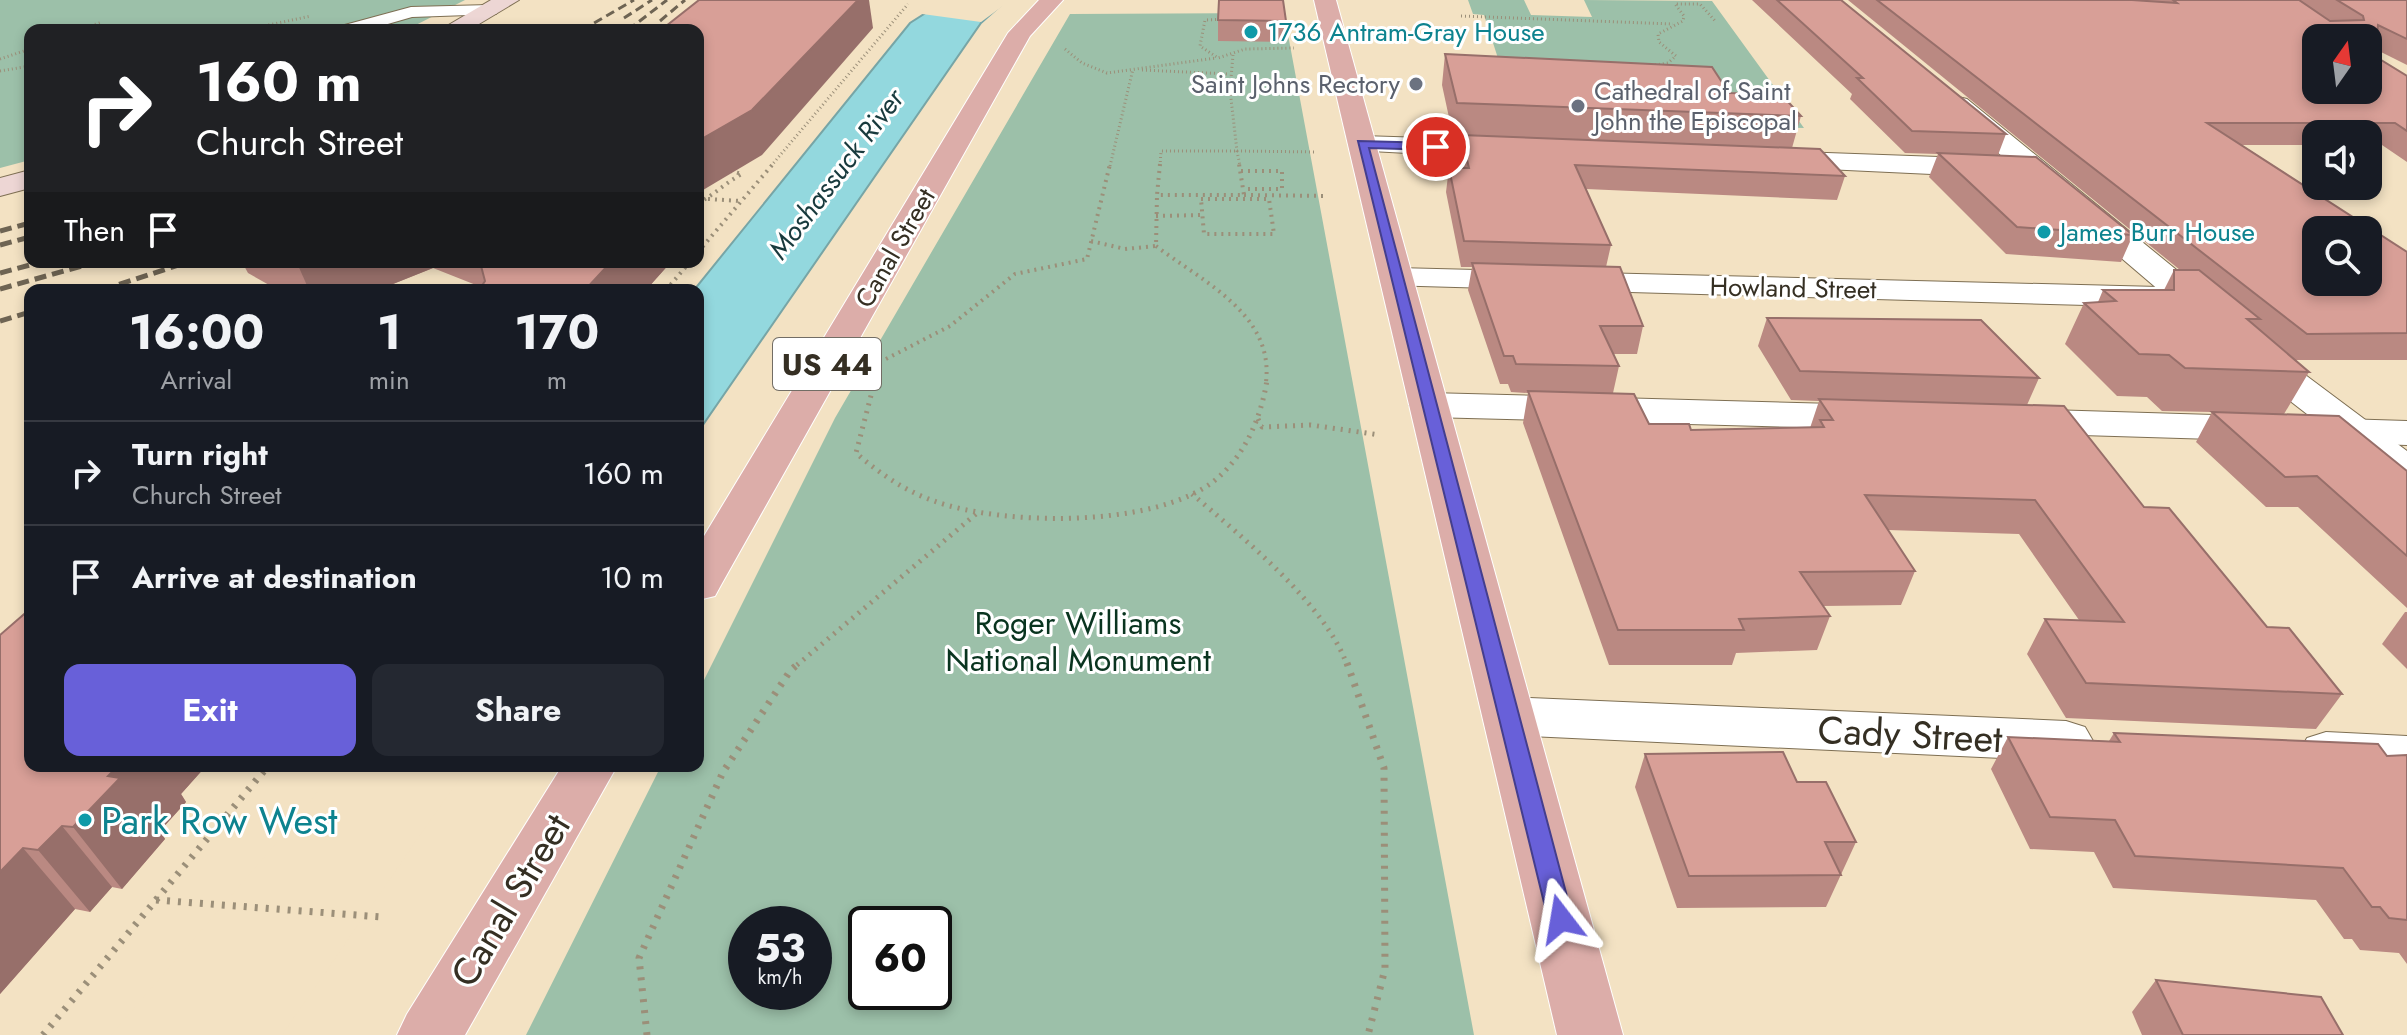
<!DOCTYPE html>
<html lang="en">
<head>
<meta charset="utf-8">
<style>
	body { margin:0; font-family:Jost,sans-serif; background:#242831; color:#f1f3f6; height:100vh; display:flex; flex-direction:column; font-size:30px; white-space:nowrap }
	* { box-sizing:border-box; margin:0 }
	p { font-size:26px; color:#9ea1a6 }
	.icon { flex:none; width:44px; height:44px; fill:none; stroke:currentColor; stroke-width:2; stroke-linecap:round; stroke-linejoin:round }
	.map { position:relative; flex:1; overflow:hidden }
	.sheet { position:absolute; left:24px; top:284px; width:680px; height:488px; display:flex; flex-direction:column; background:#171b24; border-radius:16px; box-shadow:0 4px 12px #0003 }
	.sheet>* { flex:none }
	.banner { position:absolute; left:24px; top:24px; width:680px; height:244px; border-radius:16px; box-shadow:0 4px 12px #0003; background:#202124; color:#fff; overflow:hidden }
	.needle { width:52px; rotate:14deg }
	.controls { position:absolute; left:2302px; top:24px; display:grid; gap:16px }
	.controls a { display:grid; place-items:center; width:80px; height:80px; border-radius:16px; background:#171b24; box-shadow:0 4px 12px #0003; font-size:40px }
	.speed { position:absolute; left:728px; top:906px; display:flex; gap:16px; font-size:40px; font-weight:700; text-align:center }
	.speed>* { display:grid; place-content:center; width:104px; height:104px; border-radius:50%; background:#171b24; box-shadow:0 4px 12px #0003; line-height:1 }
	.speed small { font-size:20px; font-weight:400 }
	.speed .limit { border:4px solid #111; border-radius:12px; background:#fff; color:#111 }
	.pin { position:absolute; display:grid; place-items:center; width:68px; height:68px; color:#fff; margin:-34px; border:4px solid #fff; border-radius:50%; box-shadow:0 2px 8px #0007 }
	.me { position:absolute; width:88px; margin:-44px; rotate:346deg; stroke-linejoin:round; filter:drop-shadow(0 0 6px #0008) }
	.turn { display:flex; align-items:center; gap:28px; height:168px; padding:0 40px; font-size:36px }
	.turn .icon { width:104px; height:104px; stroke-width:2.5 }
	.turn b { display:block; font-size:56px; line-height:68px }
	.then { display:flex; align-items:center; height:76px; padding:0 40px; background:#0003; gap:16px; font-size:30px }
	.eta { display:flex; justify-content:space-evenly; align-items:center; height:136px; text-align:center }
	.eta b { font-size:48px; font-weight:700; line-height:56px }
	.action { display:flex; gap:16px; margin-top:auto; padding:16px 40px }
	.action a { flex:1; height:92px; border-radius:16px; background:#6860d9; color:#fff; font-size:32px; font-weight:700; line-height:92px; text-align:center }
	.action a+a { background:#242831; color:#f1f3f6 }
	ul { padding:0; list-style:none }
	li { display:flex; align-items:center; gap:24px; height:104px; padding:0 40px; border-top:2px solid #363941 }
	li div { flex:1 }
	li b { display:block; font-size:30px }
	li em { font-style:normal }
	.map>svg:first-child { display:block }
	.green { fill:#9cc0a9; fill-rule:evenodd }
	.water { fill:#93d8de; stroke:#77a5a6; stroke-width:2 }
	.pier { fill:#f3e2c3 }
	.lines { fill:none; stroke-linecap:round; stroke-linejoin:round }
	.service-casing { stroke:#7e6f53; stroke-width:2 }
	.minor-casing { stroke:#7e6f53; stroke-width:2 }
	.tertiary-casing { stroke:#7e6f53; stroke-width:2 }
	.secondary-casing { stroke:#7e6f53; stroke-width:2 }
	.primary-casing { stroke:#fff; stroke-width:2 }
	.path-far3 { stroke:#9b8f79; stroke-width:3; stroke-dasharray:1 3; stroke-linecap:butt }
	.path-far2 { stroke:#9b8f79; stroke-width:4; stroke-dasharray:2 5; stroke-linecap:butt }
	.path-far1 { stroke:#9b8f79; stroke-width:5; stroke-dasharray:2 6; stroke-linecap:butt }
	.path { stroke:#9b8f79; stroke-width:7; stroke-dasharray:3 8; stroke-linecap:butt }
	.service { fill:#fff; fill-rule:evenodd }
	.minor { fill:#fff; fill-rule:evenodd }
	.tertiary { fill:#fff; fill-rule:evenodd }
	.secondary { fill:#edd6d4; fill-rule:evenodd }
	.primary { fill:#dcada9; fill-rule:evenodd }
	.rail-far1 { stroke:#6e6453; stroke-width:3; stroke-dasharray:9 5; stroke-linecap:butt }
	.rail { stroke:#6e6453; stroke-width:5; stroke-dasharray:12 6; stroke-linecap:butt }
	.wall { fill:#ba8982; fill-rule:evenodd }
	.shaded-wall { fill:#976f6a }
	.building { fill:#d89f97; stroke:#976f6a; stroke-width:2; fill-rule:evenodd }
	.route { fill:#6860d9; stroke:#443e8d; stroke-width:2 }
	.culture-dot { fill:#0f9aa8; stroke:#fff; stroke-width:3 }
	.worship-dot { fill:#6b7280; stroke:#fff; stroke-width:3 }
	.labels { text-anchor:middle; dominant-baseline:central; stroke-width:6; stroke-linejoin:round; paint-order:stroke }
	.far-culture-label { font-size:26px; fill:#0d838f; stroke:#fff; text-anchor:start }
	.far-worship-label { font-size:26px; fill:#5b616d; stroke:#fff; text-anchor:end }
	.far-street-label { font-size:26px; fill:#352f23; stroke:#fff }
	.far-water-label { font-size:28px; font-style:italic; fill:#183a3d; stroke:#fff }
	.shield { fill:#fff; stroke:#726d65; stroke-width:2 }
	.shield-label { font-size:30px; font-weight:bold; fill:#352f23 }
	.park-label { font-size:32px; fill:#09341f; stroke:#fff }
	.near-street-label { font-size:38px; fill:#352f23; stroke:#fff }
	.near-culture-label { font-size:38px; fill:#0d838f; stroke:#fff; text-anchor:start }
</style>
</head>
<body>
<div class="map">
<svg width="2407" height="1035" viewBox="0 0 2407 1035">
	<rect width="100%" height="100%" fill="#f3e2c3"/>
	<!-- green -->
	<g class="green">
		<path d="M0 0H465L406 30H30V160L0 168Z"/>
		<path d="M1468 0H1524L1531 15 1592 17 1584 0 1712 1 1804 128 1721 126 1506 83 1484 15 1473 14Z"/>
		<path d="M1284 13 1474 1035H526L661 766H698V692L835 418 1070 14ZM746 924H814V992H746ZM866 924H934V992H866Z"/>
	</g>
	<!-- water -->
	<path class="water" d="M946 0H1007L981 23 698 432V290H694L910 23Z"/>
	<!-- pier -->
	<g class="pier">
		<path d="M938 0H1011L981 22 915 13Z"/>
		<path d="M337 766H468L282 1035H111L292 825Z"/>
	</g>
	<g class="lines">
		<defs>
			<path id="service" d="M490 5 499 10 496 14 412 17 367 30H338L341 26 411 7Z"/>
			<g id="minor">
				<path d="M1362 136 1519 141 1529 144 1533 150 1529 156 1519 159 1352 150 1348 144 1352 138Z"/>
				<path d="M1772 151 1995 159 2005 162 2010 168 2005 174 1995 177 1762 166 1758 160 1762 154Z"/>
				<path d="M1397 268 2159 287 2171 290 2176 297 2171 304 2159 307 1385 285 1380 278 1385 271Z"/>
				<path d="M1429 393 1873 405 1887 409 1893 417 1887 425 1873 429 1429 417 1415 413 1409 405 1415 397Z"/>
				<path d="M2018 409 2407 421V445L2018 433 2004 429 1998 421 2004 413Z"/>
				<path d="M1509 697 2066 721 2085 727 2093 741 2085 755 2066 761 1509 735 1490 730 1483 716 1490 702Z"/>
				<path d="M2326 732 2407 736V776L2326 772 2307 766 2299 752 2307 738Z"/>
			</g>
			<path id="tertiary" d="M1958 97 1967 99 2304 374 2407 451V484L2392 480 2276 390 1949 111 1945 105 1949 99Z"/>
			<g id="secondary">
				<path d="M491 0H519L469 30H440Z"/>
				<path d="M30 170V188L0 196V178Z"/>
			</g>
			<g id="primary">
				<path d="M1039 0H1063L1030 36 721 585 715 596 698 600V546L1008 33Z"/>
				<path d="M1314 0H1336L1623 1035H1557Z"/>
				<path d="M562 766H617L465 1035H397L407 1014Z"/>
			</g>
		</defs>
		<!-- service casing -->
		<use href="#service" class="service-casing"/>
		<!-- minor casing -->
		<use href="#minor" class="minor-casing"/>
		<!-- tertiary casing -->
		<use href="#tertiary" class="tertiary-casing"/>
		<!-- secondary casing -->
		<use href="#secondary" class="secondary-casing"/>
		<!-- primary casing -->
		<use href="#primary" class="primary-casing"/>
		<!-- path-far3 -->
		<g class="path-far3">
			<path d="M1461 16 1673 24"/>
			<path d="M1224 19 1205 20 1200 46 1218 58 1245 49 1294 48"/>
			<path d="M80 30 102 22"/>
			<path d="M245 30 311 16"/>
			<path d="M1065 49 1082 63 1107 73 1216 58"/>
			<path d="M1233 55 1230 90 1237 151"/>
			<path d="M0 59 30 49"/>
			<path d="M1655 65 1668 63 1676 56 1659 42 1658 34 1683 21 1684 16 1675 4H1700L1716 22"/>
			<path d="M1142 70 1229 74"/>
			<path d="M0 71 30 66"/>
			<path d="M1237 151 1316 152"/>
			<path d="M1237 151 1240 166"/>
			<path d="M771 166 908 4"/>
			<path d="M1110 166 1133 69"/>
			<path d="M1160 166 1161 151H1237"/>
		</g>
		<!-- path-far2 -->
		<g class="path-far2">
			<path d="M1160 164 1157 195H1244L1239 164"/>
			<path d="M1241 171H1282V189H1243"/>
			<path d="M1244 195 1327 196"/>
			<path d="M708 199 741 201"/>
			<path d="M1201 199H1269L1274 234H1204Z"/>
			<path d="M698 203C714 195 725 183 742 174L731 171"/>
			<path d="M1156 216 1203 215"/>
			<path d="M1091 241 1125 249 1156 246 1157 195"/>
			<path d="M1156 246C1203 282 1274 314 1266 382"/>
			<path d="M698 252 773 164"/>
			<path d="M666 290 690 262"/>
			<path d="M886 359 950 326 1015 274 1087 259 1110 164"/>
		</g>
		<!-- path-far1 -->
		<g class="path-far1">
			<path d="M873 388 856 453C879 473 905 491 934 501 1003 526 1154 528 1214 481 1245 456 1261 418 1267 380"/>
			<path d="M1258 419 1262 427 1311 425 1380 435"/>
			<path d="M1192 494C1241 536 1326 605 1347 665"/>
			<path d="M797 665 976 514"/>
		</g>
		<!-- path -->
		<g class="path">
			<path d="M1347 663 1384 768 1385 969 1368 1035"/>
			<path d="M156 900 382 917"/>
			<path d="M43 1035 268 766"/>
			<path d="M647 1035 639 958 723 772 790 671 799 663"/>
		</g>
		<!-- service -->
		<use href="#service" class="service"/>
		<!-- minor -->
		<use href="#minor" class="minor"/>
		<!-- tertiary -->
		<use href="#tertiary" class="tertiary"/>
		<!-- secondary -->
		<use href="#secondary" class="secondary"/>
		<!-- primary -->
		<use href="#primary" class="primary"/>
		<!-- rail-far1 -->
		<g class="rail-far1">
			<path d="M624 18 652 0"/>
			<path d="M660 21 685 0"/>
			<path d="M582 30 634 0"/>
			<path d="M628 30 667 0"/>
		</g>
		<!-- rail -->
		<g class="rail">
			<path d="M0 231 30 223"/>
			<path d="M0 245 30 237"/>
			<path d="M0 273 41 262"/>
			<path d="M0 289 96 262"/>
			<path d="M102 290 188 262"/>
			<path d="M0 321 30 312"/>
		</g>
	</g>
	<!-- wall -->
	<g class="wall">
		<path d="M1752 0H1841L2006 134 1998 155 2133 235 2121 262 2006 254 1929 177 1938 154 1905 153 1850 99 1852 94Z"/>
		<path d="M1848 0H2407V65L2373 48 2370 54 2407 76V162L2382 145H2368V134H2316V145H2242L2407 252V360H2296L2309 372 2284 414 2407 471V608L2298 507H2266L2196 442 2212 412 2162 411 2147 397 2117 396 2065 344 2084 303 2098 302 2103 290H2164L2174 270H2180ZM2316 38H2368V90Z"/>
		<path d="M1218 20 1286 21V42L1218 41Z"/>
		<path d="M1445 54 1729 93 1801 116 1792 148 1845 176 1837 200 1586 189 1611 245 1606 267 1643 326 1637 354H1614L1619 366 1613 393 1649 424 1691 430 1810 428 1819 401 1791 400 1758 346 1767 318 2039 378 2027 405 2144 507 2267 627 2342 694 2316 729 2066 718 2027 654 2045 619 2079 620 2019 534 1888 530 1915 571 1901 605 1823 606 1830 616 1817 650 1736 653 1732 665H1609L1523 423 1528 393 1511 392 1508 384H1500L1468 290 1472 267H1461L1446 192 1449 168H1461L1458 158 1461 137 1453 136 1442 85Z"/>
		<path d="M242 262H671L646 290H479L481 287 433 268 378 290H278L248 273Z"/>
		<path d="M2405 612H2407V669L2382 644Z"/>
		<path d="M0 635 30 766H206L181 794 186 802 160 831 165 839 122 889 112 887 90 912 75 909 0 994Z"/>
		<path d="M2114 733 2387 756 2407 755V964L2399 953 2360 950 2352 939H2344L2316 900 2113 888 2094 852 2030 849 1991 769 2008 737 2109 741Z"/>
		<path d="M1645 754 1797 782 1856 842 1826 907 1677 908 1635 787Z"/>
		<path d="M2156 980 2343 1035H2142L2132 1012Z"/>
	</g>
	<!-- shaded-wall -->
	<g class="shaded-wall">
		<path d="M858 0H869L873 28 762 155 698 193V141Z"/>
		<path d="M298 262H431L433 268 378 290H309L297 263Z"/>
		<path d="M611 262H671L646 290H585Z"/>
		<path d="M118 766H206L181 794 186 802 160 831 165 839 122 889 73 827 108 776Z"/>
		<path d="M62 826 112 887 90 912 38 850Z"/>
		<path d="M23 848 75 909 0 994V872Z"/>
	</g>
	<!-- building -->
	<g class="building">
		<path d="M699 0H858L752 110 698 141V30H661Z"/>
		<path d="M1219 0H1283L1286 21 1218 20Z"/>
		<path d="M1777 0H1841L2006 134 1912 131 1857 78H1863Z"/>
		<path d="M1877 0H2132L2177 3 2173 0H2299L2330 21 2364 20 2363 16 2337 0H2407V39L2378 25 2376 44 2368 43V38H2316V90H2368V52L2407 76V131L2395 123H2207L2407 252V333L2307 334ZM2316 230H2368V282H2316Z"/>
		<path d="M1445 54 1712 67 1729 93 1781 94 1801 116 1457 103Z"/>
		<path d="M1461 135 1820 149 1845 176 1575 165 1611 245 1464 241 1449 168H1469Z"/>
		<path d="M1938 153 2036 157 2133 235 2017 227Z"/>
		<path d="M480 262H611L585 290H479L485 281Z"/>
		<path d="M1472 263 1620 267 1643 326H1600L1619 366 1516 364 1513 356H1504Z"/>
		<path d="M2174 270H2199L2260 319H2247L2309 372 2185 368 2169 355 2139 354 2084 303 2116 301 2103 290H2174Z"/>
		<path d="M1767 318 1981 320 2039 378 1800 371Z"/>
		<path d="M1528 391 1634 394 1649 424H1689L1691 430 1824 427 1820 420H1833L1819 399 2064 406 2144 507 2169 508 2267 627 2289 628 2342 694 2086 683 2045 619 2124 622 2035 500 1865 495 1915 571 1800 572 1830 616 1739 619 1744 630H1618Z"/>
		<path d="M2212 412 2339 416 2407 471V556L2317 476 2285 477Z"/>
		<path d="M30 609V766H118L108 776 120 778 73 827 62 826 38 850 23 848 0 872V635Z"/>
		<path d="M2114 733 2378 744 2387 756 2407 755V920L2389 918 2380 907H2372L2343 868 2135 856 2115 820 2050 817 2008 737 2120 742Z"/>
		<path d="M1783 752 1797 782H1826L1856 842H1825L1841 875 1689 876 1645 754Z"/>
		<path d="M2156 980 2321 997 2343 1035H2183Z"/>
	</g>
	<!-- route -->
	<path class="route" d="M1358 141 1436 143 1441 147 1436 150 1369 148 1573 919 1569 926 1561 930 1552 926 1548 919Z"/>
	<!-- markers -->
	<g class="culture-dot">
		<circle cx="1251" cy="32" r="8"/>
		<circle cx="2044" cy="232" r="8"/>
		<circle cx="85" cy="820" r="8"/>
	</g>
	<g class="worship-dot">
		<circle cx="1416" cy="84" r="8"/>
		<circle cx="1578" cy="106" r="8"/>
	</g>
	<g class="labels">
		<!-- far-culture labels -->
		<g class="far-culture-label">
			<text x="1267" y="32">1736 Antram-Gray House</text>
			<text x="2060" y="232">James Burr House</text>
		</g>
		<!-- far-worship labels -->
		<g class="far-worship-label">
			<text x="1400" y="84">Saint Johns Rectory</text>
			<text x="1594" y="91" text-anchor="start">Cathedral of Saint<tspan x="1594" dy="30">John the Episcopal</tspan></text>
		</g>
		<!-- far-street labels -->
		<g class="far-street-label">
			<text transform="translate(895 248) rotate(-60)">Canal Street</text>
			<text transform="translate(1793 288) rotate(1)">Howland Street</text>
		</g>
		<!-- far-water labels -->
		<g class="far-water-label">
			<text transform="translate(836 174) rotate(-53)">Moshassuck River</text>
		</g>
		<!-- shield labels -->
		<rect class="shield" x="773" y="338" width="108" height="52" rx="6"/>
		<g class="shield-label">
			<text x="827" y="364">US 44</text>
		</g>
		<!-- park labels -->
		<g class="park-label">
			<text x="1078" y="623">Roger Williams<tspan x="1078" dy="37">National Monument</tspan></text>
		</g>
		<!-- near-street labels -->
		<g class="near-street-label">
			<text transform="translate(1910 734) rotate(3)">Cady Street</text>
			<text transform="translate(510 900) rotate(-59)">Canal Street</text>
		</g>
		<!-- near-culture labels -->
		<g class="near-culture-label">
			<text x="101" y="820">Park Row West</text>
		</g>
	</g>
</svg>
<div class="controls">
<a><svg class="needle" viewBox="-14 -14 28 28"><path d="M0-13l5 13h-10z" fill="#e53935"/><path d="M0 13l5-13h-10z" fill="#9ea1a6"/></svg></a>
<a><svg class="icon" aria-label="sound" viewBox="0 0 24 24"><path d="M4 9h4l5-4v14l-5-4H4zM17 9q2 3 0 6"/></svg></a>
<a><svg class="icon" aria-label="search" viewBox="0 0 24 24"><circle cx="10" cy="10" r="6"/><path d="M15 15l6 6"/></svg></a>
</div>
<div class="speed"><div>53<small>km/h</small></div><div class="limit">60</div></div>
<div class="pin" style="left:1436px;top:147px;background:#d93025"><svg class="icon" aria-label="arrive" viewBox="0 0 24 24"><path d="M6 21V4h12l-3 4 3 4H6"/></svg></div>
<svg class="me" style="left:1561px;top:919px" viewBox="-20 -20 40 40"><path d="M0-17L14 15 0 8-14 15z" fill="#6860d9" stroke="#fff" stroke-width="4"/></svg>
<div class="banner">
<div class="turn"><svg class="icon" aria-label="right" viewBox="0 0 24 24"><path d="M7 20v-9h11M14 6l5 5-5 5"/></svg><div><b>160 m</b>Church Street</div></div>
<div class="then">Then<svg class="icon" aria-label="arrive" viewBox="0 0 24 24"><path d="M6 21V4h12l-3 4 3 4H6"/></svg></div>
</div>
<section class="sheet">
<div class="eta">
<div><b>16:00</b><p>Arrival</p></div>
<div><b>1</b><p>min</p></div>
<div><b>170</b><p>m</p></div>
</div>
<ul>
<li><svg class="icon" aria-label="right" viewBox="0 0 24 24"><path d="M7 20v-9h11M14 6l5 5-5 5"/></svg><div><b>Turn right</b><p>Church Street</p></div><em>160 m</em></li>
<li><svg class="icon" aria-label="arrive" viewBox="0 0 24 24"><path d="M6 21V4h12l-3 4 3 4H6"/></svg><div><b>Arrive at destination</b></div><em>10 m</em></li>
</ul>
<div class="action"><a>Exit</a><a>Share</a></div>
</section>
</div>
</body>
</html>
